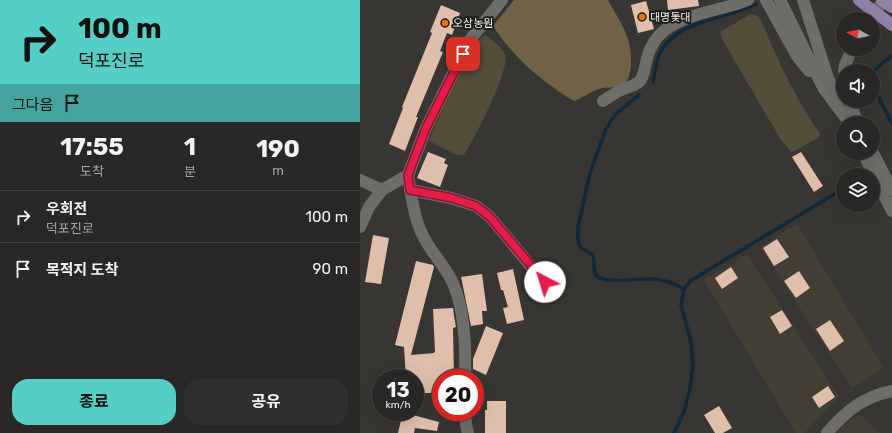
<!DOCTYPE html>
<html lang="ko">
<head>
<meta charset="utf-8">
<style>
	body { margin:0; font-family:Rubik,"Noto Sans KR",sans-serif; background:#32302e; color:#f1f3f6; height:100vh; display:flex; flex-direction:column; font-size:15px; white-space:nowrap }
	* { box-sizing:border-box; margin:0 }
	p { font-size:13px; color:#a5a6a7 }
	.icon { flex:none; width:22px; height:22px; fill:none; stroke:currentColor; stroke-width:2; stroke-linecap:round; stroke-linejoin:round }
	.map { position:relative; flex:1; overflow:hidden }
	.panel { display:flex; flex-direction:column; background:#2a2826; width:360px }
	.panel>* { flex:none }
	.banner { background:#55cec5; color:#111; overflow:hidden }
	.needle { width:26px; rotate:278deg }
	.buttons { position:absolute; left:476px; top:12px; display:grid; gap:8px }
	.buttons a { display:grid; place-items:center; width:44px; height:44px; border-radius:50%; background:#2a2826; box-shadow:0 4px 16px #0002,0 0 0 1px #464443; font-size:20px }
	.speed { position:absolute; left:12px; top:369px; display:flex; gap:8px; font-size:20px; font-weight:700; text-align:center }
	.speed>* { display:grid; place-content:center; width:52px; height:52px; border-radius:50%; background:#2a2826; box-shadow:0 4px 16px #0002,0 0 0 1px #464443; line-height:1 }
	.speed small { font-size:10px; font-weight:400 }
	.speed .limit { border:6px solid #d22; background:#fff; color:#111 }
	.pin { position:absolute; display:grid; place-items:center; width:34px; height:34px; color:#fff; margin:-17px; border-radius:8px; box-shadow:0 2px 6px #0006 }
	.me { position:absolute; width:44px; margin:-22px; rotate:320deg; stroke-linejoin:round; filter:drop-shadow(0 0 3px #0008) }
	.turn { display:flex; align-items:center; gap:14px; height:84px; padding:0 12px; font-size:18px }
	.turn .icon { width:52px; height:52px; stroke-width:2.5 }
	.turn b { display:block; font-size:28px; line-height:34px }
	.then { display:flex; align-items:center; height:38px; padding:0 12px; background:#0003; gap:8px; font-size:15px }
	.eta { display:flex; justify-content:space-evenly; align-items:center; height:68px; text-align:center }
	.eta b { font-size:24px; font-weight:700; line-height:28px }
	.primary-button { display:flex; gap:8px; margin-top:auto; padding:8px 12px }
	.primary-button a { flex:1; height:46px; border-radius:16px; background:#55cec5; color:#111; font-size:16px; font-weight:700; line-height:46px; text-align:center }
	.primary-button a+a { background:#32302e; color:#f1f3f6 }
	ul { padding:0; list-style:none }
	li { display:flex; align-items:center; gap:12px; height:52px; padding:0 12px; border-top:1px solid #464443 }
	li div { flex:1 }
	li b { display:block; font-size:15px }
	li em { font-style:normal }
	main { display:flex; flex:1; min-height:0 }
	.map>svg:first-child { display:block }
	.built { fill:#423e34 }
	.green { fill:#544d3c }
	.forest { fill:#6f6347 }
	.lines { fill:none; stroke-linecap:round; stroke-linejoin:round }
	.stream { stroke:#102a3b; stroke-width:3.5 }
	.building { fill:#dfbeac }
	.minor { stroke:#6f6d69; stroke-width:12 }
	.major { stroke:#9481a9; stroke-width:12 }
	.route-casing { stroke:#92132f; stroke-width:10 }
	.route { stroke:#e11d48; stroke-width:7 }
	.food-dot { fill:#e8710a; stroke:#1e1e1c; stroke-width:1.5 }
	.labels { text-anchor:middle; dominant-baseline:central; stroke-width:4; stroke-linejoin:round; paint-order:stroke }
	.poi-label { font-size:11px; fill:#f4f3f0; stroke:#1e1e1c; text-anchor:start }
</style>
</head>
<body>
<main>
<section class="panel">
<div class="banner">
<div class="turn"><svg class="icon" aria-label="right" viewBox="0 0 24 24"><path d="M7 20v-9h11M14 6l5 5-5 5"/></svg><div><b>100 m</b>덕포진로</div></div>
<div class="then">그다음<svg class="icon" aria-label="arrive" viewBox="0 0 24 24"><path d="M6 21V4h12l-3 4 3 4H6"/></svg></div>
</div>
<div class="eta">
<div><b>17:55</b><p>도착</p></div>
<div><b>1</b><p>분</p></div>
<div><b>190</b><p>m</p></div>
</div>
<ul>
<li><svg class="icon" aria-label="right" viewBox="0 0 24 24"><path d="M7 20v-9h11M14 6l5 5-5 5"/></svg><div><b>우회전</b><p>덕포진로</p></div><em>100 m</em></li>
<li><svg class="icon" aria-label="arrive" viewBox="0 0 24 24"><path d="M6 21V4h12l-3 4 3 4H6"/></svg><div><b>목적지 도착</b></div><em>90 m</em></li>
</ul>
<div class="primary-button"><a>종료</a><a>공유</a></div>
</section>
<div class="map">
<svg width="532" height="433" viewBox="0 0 532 433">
	<rect width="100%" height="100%" fill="#383632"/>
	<!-- built -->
	<g class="built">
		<path d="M437 224 524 368 492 388 400 247Z"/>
		<path d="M387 254 479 397 444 433H436L344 280Z"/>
		<path d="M499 414 520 433H476L489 421Z"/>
	</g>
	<!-- green -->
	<g class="green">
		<path d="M391 14 398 16C406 28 410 43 416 55 429 83 443 109 460 134L459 137 435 151 431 152 421 140 362 39 360 32Z"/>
		<path d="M125 35C132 40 142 46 145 55 150 71 114 139 104 155L95 154 69 141 72 132 94 84 117 42Z"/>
	</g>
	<!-- forest -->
	<path class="forest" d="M154 0H248C256 15 267 30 270 47 271 53 271 60 271 66 270 72 269 81 263 85 257 89 246 86 239 89 230 92 223 98 214 101 181 81 154 58 133 26Z"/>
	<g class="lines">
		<!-- stream -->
		<g class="stream">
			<path d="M513 72 525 61 532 56"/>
			<path d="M293 82C295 74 296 63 299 55 314 20 365 20 396 4"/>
			<path d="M513 86 532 124"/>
			<path d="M279 95 257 113 252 119 246 129 230 173 218 227V242L221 248 232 254C236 261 232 269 236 275 242 285 280 278 291 279 304 279 314 283 324 289"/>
			<path d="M314 433 324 412 330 388 333 365 331 342 321 305 324 289 330 281 483 189"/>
		</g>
	</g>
	<!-- building -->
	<g class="building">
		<path d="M307 0H338L339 6 308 10Z"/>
		<path d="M286 1 294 29 278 33 271 5Z"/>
		<path d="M81 5 100 13 92 35 87 33 80 51 83 52 56 117H58L45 151 29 144 43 108 42 107 72 33 70 32Z"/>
		<path d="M68 152 86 159 84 163 88 165 80 187 57 178Z"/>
		<path d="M441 152 463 186 454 192 432 157Z"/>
		<path d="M13 235 29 238 21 284 5 282Z"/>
		<path d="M417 239 429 257 414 266 403 248Z"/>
		<path d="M56 261 73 265 74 267 51 355 74 353V352H75L73 309 93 308 94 316 96 327 93 328 94 378H81V392L55 394V378H46L44 347 35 345Z"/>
		<path d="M371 267 378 278 362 289 355 278Z"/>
		<path d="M153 269 164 320 147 324 143 308 148 307 143 290H141L137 273Z"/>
		<path d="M439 271 450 288 436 298 424 281Z"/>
		<path d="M122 274 127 311H122L123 324 111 326 101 277Z"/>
		<path d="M422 310 432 326 420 334 410 317Z"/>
		<path d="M470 320 484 341 470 351 456 329Z"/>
		<path d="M126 326 143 333 126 375 113 369V359Z"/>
		<path d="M468 386 475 397 459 408 452 397Z"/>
		<path d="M127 401H146V433H125V410H127Z"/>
		<path d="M359 406 372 428 363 433H355L344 415Z"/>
		<path d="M43 412H54L53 415 79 422 77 431 55 428 54 433H38Z"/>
	</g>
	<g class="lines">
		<!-- minor -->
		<g class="minor">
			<path d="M406 0 437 56 449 71"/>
			<path d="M420 0 464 89 485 117"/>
			<path d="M443 0 467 75 478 101"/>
			<path d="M511 19 523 1"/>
			<path d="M484 71 485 65 492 49"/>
			<path d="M243 101C249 97 255 93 261 90 268 87 275 86 280 81 285 74 285 65 287 58 290 47 296 37 305 30 329 12 361 11 388 0"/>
			<path d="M489 101 498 123"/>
			<path d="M503 153 532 211"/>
			<path d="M513 153 532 190"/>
			<path d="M48 175C52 198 54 223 67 243 74 255 84 266 91 279 105 307 106 347 105 378"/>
			<path d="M0 180 22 190"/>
			<path d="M50 190 91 198 116 206 130 217 185 283"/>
			<path d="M0 227 9 207 22 190 48 175 66 128 109 41 142 0"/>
			<path d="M105 412 106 425 108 433"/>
			<path d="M467 433C486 411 503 397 532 391"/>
		</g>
		<!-- major -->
		<g class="major">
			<path d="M499 0 532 25"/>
			<path d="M522 0 532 7"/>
		</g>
	</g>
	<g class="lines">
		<defs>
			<path id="route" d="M103 54 66 128 48 175 50 190 92 198 116 206 130 217 185 282"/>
		</defs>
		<!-- route casing -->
		<use href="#route" class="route-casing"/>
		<!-- route -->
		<use href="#route" class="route"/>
	</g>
	<!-- markers -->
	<g class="food-dot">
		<circle cx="282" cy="17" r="4"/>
		<circle cx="85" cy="23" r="4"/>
	</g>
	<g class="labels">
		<!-- poi labels -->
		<g class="poi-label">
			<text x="290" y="17">대명돛대</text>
			<text x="93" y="23">오삼농원</text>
		</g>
	</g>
</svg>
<div class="buttons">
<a><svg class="needle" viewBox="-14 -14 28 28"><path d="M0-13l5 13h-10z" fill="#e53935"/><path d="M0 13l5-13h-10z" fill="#a5a6a7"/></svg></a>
<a><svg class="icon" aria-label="sound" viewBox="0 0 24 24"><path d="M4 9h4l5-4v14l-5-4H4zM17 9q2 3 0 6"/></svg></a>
<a><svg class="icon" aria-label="search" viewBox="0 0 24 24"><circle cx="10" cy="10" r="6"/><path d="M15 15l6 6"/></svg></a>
<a><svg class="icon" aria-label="layers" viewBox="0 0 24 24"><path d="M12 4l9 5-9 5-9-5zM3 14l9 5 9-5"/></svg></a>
</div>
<div class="speed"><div>13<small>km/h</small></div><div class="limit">20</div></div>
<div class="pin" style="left:103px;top:54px;background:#d93025"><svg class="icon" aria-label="arrive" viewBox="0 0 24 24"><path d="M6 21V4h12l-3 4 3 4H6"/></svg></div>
<svg class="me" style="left:185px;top:282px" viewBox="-20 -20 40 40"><circle r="19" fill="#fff"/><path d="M0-13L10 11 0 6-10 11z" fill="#e11d48"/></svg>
</div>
</main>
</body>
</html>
